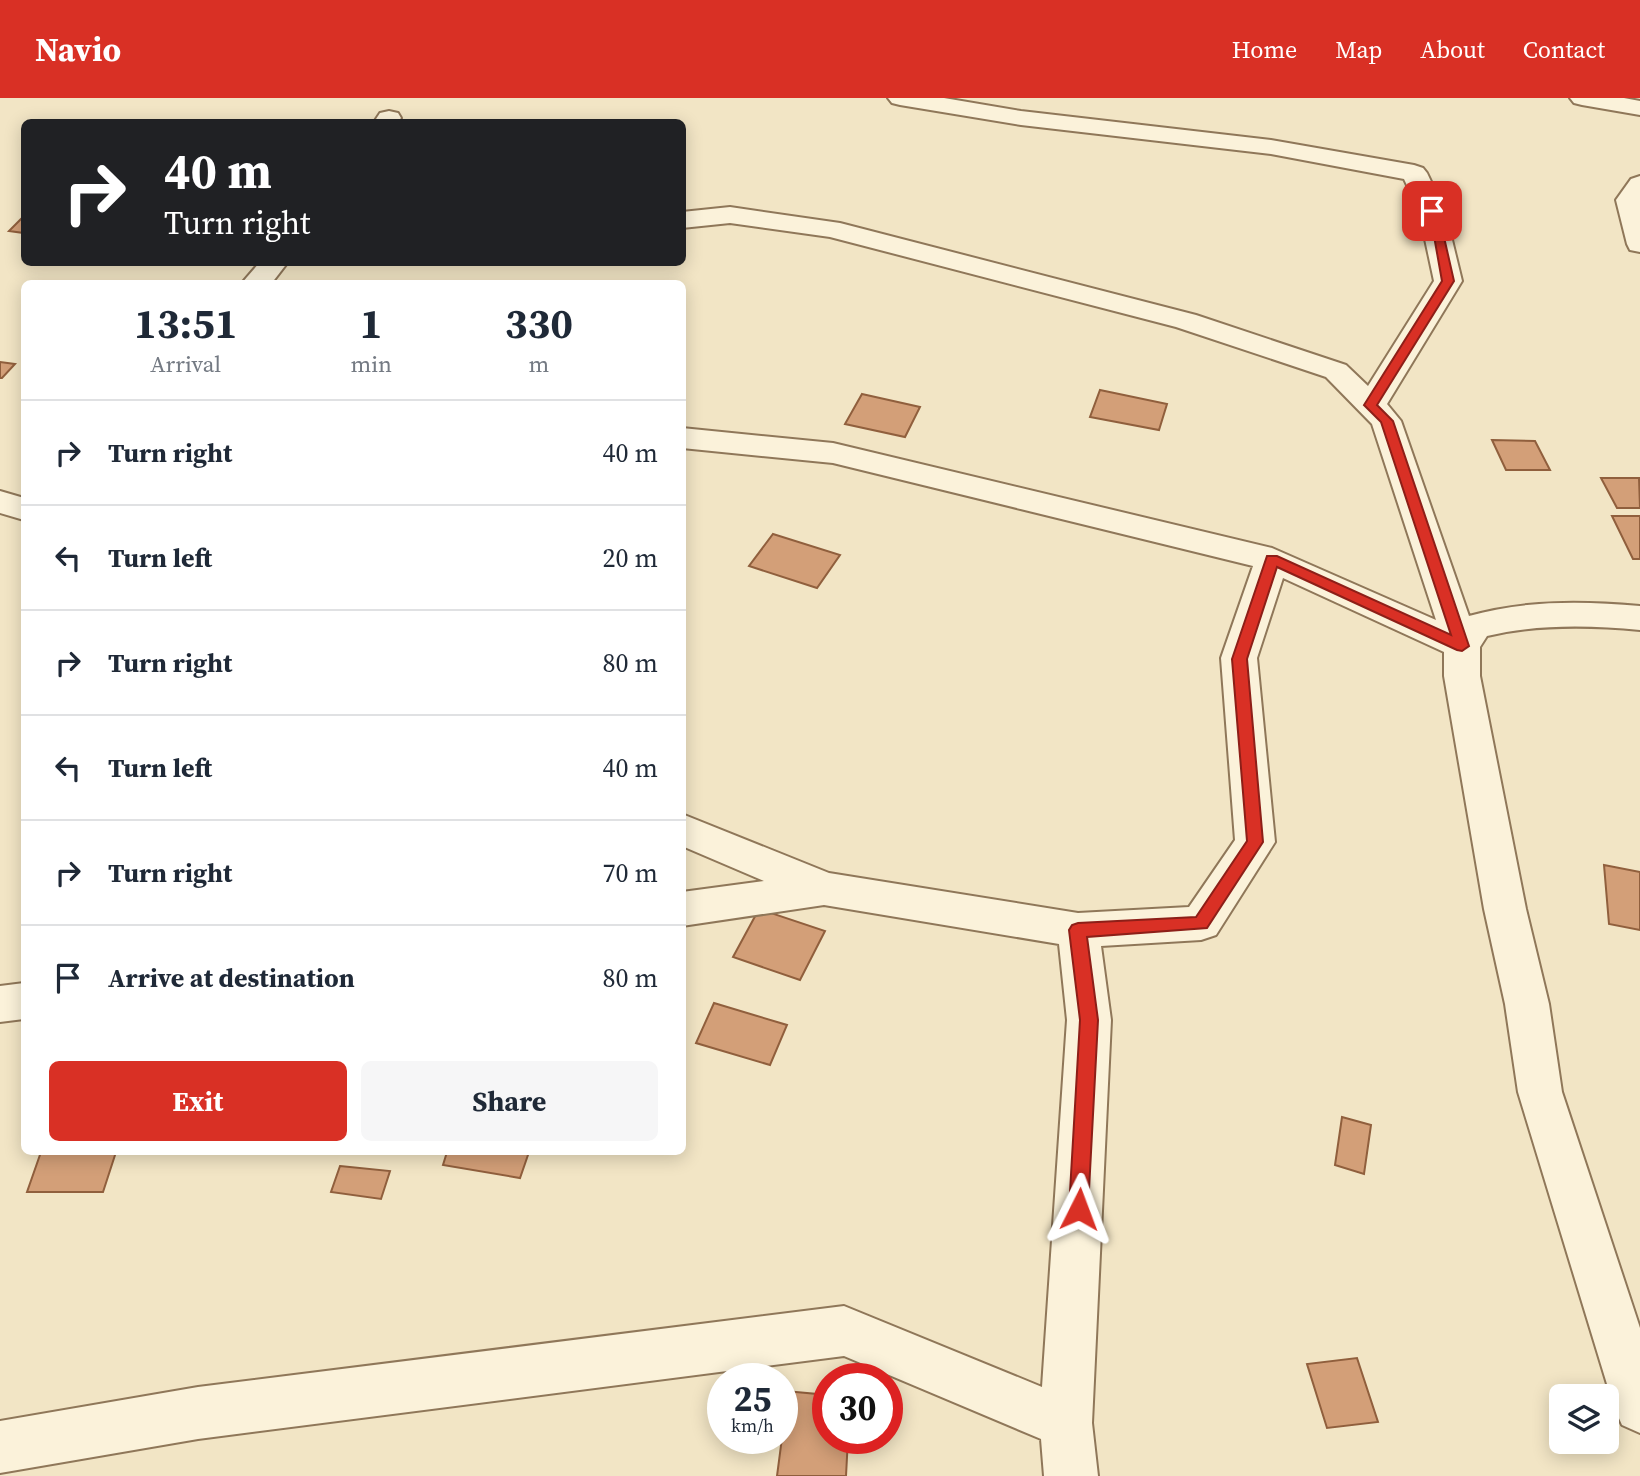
<!DOCTYPE html>
<html lang="en">
<head>
<meta charset="utf-8">
<style>
	body { margin:0; font-family:"Source Serif 4",serif; background:#f6f6f7; color:#1f2937; height:100vh; display:flex; flex-direction:column; font-size:26px; white-space:nowrap }
	* { box-sizing:border-box; margin:0 }
	p { font-size:23px; color:#747a83 }
	.icon { flex:none; width:38px; height:38px; fill:none; stroke:currentColor; stroke-width:2; stroke-linecap:round; stroke-linejoin:round }
	.map { position:relative; flex:1; overflow:hidden }
	.side { position:absolute; left:21px; top:182px; width:665px; height:875px; display:flex; flex-direction:column; background:#fff; border-radius:10px; box-shadow:0 4px 18px #0003 }
	.side>* { flex:none }
	.banner { position:absolute; left:21px; top:21px; width:665px; height:147px; border-radius:10px; box-shadow:0 4px 18px #0003; background:#202124; color:#fff; overflow:hidden }
	.controls { position:absolute; left:1549px; top:1286px; display:grid; gap:14px }
	.controls a { display:grid; place-items:center; width:70px; height:70px; border-radius:10px; background:#fff; box-shadow:0 4px 18px #0003; font-size:35px }
	.speed { position:absolute; left:707px; top:1265px; display:flex; gap:14px; font-size:35px; font-weight:700; text-align:center }
	.speed>* { display:grid; place-content:center; width:91px; height:91px; border-radius:50%; background:#fff; box-shadow:0 4px 18px #0003; line-height:1 }
	.speed small { font-size:18px; font-weight:400 }
	.speed .limit { border:10px solid #d22; background:#fff; color:#111 }
	.pin { position:absolute; display:grid; place-items:center; width:60px; height:60px; color:#fff; margin:-30px; border-radius:14px; box-shadow:0 4px 10px #0006 }
	.me { position:absolute; width:77px; margin:-38px; rotate:3deg; stroke-linejoin:round; filter:drop-shadow(0 0 5px #0008) }
	.turn { display:flex; align-items:center; gap:24px; height:147px; padding:0 28px; font-size:32px }
	.turn .icon { width:91px; height:91px; stroke-width:2.5 }
	.turn b { display:block; font-size:49px; line-height:60px }
	.eta { display:flex; justify-content:space-evenly; align-items:center; height:119px; text-align:center }
	.eta b { font-size:42px; font-weight:700; line-height:49px }
	.button { display:flex; gap:14px; margin-top:auto; padding:14px 28px }
	.button a { flex:1; height:80px; border-radius:10px; background:#d93025; color:#fff; font-size:28px; font-weight:700; line-height:80px; text-align:center }
	.button a+a { background:#f6f6f7; color:#1f2937 }
	ul { padding:0; list-style:none }
	li { display:flex; align-items:center; gap:21px; height:105px; padding:0 28px; border-top:2px solid #e0e1e3 }
	li div { flex:1 }
	li b { display:block; font-size:26px }
	li em { font-style:normal }
	header { display:flex; align-items:center; gap:42px; box-sizing:border-box; height:98px; padding:0 35px; background:#d93025; color:#fff }
	header strong { font-size:33px }
	nav { display:flex; gap:38px; margin-inline-start:auto; font-size:24px }
	.map>svg:first-child { display:block }
	.building { fill:#d39f78; stroke:#905f3d; stroke-width:2 }
	.lines { fill:none; stroke-linecap:round; stroke-linejoin:round }
	.minor-casing { stroke:#8f7759; stroke-width:4 }
	.minor { fill:#fbf2da; fill-rule:evenodd }
	.route { fill:#d93025; stroke:#8d1f18; stroke-width:2 }
</style>
</head>
<body>
<header>
<strong>Navio</strong>
<nav><a>Home</a><a>Map</a><a>About</a><a>Contact</a></nav>
</header>
<div class="map">
<svg width="1640" height="1378" viewBox="0 0 1640 1378">
	<rect width="100%" height="100%" fill="#f2e5c5"/>
	<!-- building -->
	<g class="building">
		<path d="M21 121 24 122V135L9 133Z"/>
		<path d="M0 264 15 266 2 280H0Z"/>
		<path d="M1100 292 1167 306 1159 332 1090 319Z"/>
		<path d="M862 296 920 309 905 339 845 326Z"/>
		<path d="M1492 342 1535 343 1550 372H1506Z"/>
		<path d="M1601 380H1639L1640 410H1617Z"/>
		<path d="M1612 418H1640V461H1633Z"/>
		<path d="M773 436 840 457 817 490 749 468Z"/>
		<path d="M1604 767 1640 774V832L1609 826Z"/>
		<path d="M759 811 825 833 800 882 733 859Z"/>
		<path d="M714 905 787 927 770 967 696 945Z"/>
		<path d="M1342 1019 1371 1027 1364 1076 1335 1067Z"/>
		<path d="M41 1054H116L103 1094H27Z"/>
		<path d="M447 1054H529L520 1080 443 1067Z"/>
		<path d="M340 1068 390 1073 381 1101 331 1094Z"/>
		<path d="M1357 1260 1378 1324 1327 1330 1307 1266Z"/>
		<path d="M785 1293 828 1297V1340H848L846 1378H777L782 1340Z"/>
	</g>
	<g class="lines">
		<defs>
			<g id="minor">
				<path d="M888 0H944L1021 13 1271 42 1414 67 1423 70 1427 75 1445 113 1462 183 1387 306 1401 323 1469 518C1525 502 1583 503 1640 508V532C1589 527 1537 526 1487 538L1480 549V578L1526 811 1549 906 1562 994 1640 1230V1335L1622 1327 1614 1309 1518 994 1505 906 1484 811 1444 578V554L1283 480 1257 560 1275 744 1216 837 1201 842 1101 848 1111 922 1092 1325 1098 1378H1044L1041 1341 844 1258 198 1341 0 1375V1323L198 1289 844 1208 1042 1289 1067 922 1059 846 824 807 682 828V794L764 783 682 748V716L829 775 1078 815 1189 809 1235 742 1221 560 1253 468 833 365 682 350V330L833 345 1272 450 1436 522 1372 326 1326 279 1176 229 830 139 730 125 682 130V114L730 109 840 125 1196 217 1346 267 1368 288 1434 183 1419 113 1404 81 1271 56 1021 27 900 7 892 5Z"/>
				<path d="M1570 0H1624L1640 3V17L1582 7 1574 5Z"/>
				<path d="M389 13 398 15 401 20 398 24H374L380 15Z"/>
				<path d="M1640 78V154L1630 152 1627 146 1616 102 1631 81Z"/>
				<path d="M260 164H288L271 186H241Z"/>
				<path d="M0 393 24 400V422L0 415Z"/>
				<path d="M24 885V921L0 924V888Z"/>
			</g>
		</defs>
		<!-- minor casing -->
		<use href="#minor" class="minor-casing"/>
		<!-- minor -->
		<use href="#minor" class="minor"/>
	</g>
	<!-- route -->
	<path class="route" d="M1429 110 1438 113 1454 183 1377 307 1393 323 1469 548 1462 553 1457 552 1277 469 1247 561 1263 744 1207 830 1087 839 1098 922 1088 1111 1085 1117 1079 1120 1072 1117 1069 1111 1080 922 1069 832 1072 827 1078 825 1196 819 1247 743 1232 561 1267 458H1277L1451 537 1381 324 1364 307 1442 183Z"/>
</svg>
<div class="controls">
<a><svg class="icon" aria-label="layers" viewBox="0 0 24 24"><path d="M12 4l9 5-9 5-9-5zM3 14l9 5 9-5"/></svg></a>
</div>
<div class="speed"><div>25<small>km/h</small></div><div class="limit">30</div></div>
<div class="pin" style="left:1432px;top:113px;background:#d93025"><svg class="icon" aria-label="arrive" viewBox="0 0 24 24"><path d="M6 21V4h12l-3 4 3 4H6"/></svg></div>
<svg class="me" style="left:1079px;top:1111px" viewBox="-20 -20 40 40"><path d="M0-17L14 15 0 8-14 15z" fill="#d93025" stroke="#fff" stroke-width="4"/></svg>
<div class="banner">
<div class="turn"><svg class="icon" aria-label="right" viewBox="0 0 24 24"><path d="M7 20v-9h11M14 6l5 5-5 5"/></svg><div><b>40 m</b>Turn right</div></div>
</div>
<section class="side">
<div class="eta">
<div><b>13:51</b><p>Arrival</p></div>
<div><b>1</b><p>min</p></div>
<div><b>330</b><p>m</p></div>
</div>
<ul>
<li><svg class="icon" aria-label="right" viewBox="0 0 24 24"><path d="M7 20v-9h11M14 6l5 5-5 5"/></svg><div><b>Turn right</b></div><em>40 m</em></li>
<li><svg class="icon" aria-label="left" viewBox="0 0 24 24"><path d="M17 20v-9H6M10 6l-5 5 5 5"/></svg><div><b>Turn left</b></div><em>20 m</em></li>
<li><svg class="icon" aria-label="right" viewBox="0 0 24 24"><path d="M7 20v-9h11M14 6l5 5-5 5"/></svg><div><b>Turn right</b></div><em>80 m</em></li>
<li><svg class="icon" aria-label="left" viewBox="0 0 24 24"><path d="M17 20v-9H6M10 6l-5 5 5 5"/></svg><div><b>Turn left</b></div><em>40 m</em></li>
<li><svg class="icon" aria-label="right" viewBox="0 0 24 24"><path d="M7 20v-9h11M14 6l5 5-5 5"/></svg><div><b>Turn right</b></div><em>70 m</em></li>
<li><svg class="icon" aria-label="arrive" viewBox="0 0 24 24"><path d="M6 21V4h12l-3 4 3 4H6"/></svg><div><b>Arrive at destination</b></div><em>80 m</em></li>
</ul>
<div class="button"><a>Exit</a><a>Share</a></div>
</section>
</div>
</body>
</html>
